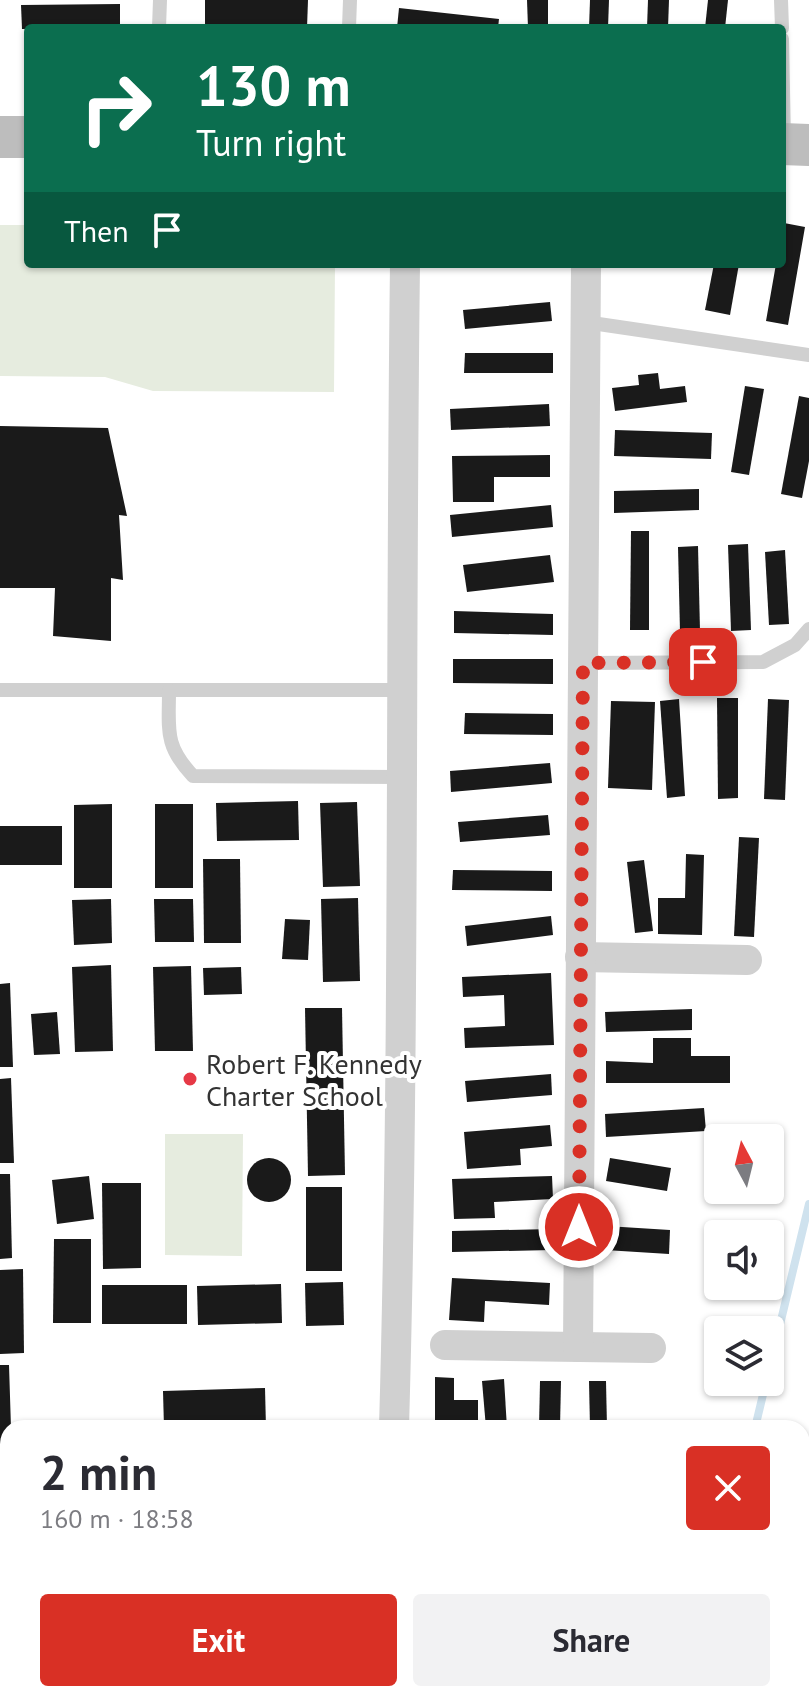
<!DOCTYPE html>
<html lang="en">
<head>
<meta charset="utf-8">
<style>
	body { margin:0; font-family:"PT Sans",sans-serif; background:#f2f2f3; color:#2b2b33; height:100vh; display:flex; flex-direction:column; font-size:30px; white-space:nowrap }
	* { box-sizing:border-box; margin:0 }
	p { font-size:26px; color:#7c7c81 }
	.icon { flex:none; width:44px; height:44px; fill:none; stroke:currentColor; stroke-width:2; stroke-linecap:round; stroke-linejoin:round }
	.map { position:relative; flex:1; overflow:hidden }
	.drawer { position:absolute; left:0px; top:1420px; width:810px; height:282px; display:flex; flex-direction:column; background:#fff; border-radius:24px 24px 0 0; box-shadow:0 2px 6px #0004 }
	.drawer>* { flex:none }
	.guide { position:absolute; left:24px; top:24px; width:762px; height:244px; border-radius:8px; box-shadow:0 2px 6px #0004; background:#0b6e4f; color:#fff; overflow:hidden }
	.needle { width:52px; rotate:353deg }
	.fabs { position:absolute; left:704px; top:1124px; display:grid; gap:16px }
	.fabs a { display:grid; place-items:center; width:80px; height:80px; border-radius:8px; background:#fff; box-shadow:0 2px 6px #0004; font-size:40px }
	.pin { position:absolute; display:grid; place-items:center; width:68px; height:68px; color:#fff; margin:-34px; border-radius:16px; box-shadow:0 4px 12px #0006 }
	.me { position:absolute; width:88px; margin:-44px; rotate:0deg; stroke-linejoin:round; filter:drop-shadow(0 0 6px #0008) }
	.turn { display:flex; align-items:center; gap:28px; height:168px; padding:0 40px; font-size:36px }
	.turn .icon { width:104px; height:104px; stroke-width:2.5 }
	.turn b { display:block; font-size:56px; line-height:68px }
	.then { display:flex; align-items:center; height:76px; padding:0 40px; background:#0003; gap:16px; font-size:30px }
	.round { display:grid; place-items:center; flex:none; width:84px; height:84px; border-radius:8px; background:#f2f2f3 }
	.summary { display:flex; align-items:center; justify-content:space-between; height:136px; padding:0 40px }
	h1 { font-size:48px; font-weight:600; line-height:60px }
	.cta { display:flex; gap:16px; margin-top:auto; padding:16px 40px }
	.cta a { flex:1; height:92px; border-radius:8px; background:#d93025; color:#fff; font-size:32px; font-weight:600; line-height:92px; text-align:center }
	.cta a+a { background:#f2f2f3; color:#2b2b33 }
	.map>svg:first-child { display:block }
	.green { fill:#e6ecdf }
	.water { fill:#cfe2ee }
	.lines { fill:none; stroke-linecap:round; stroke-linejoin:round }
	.stream { stroke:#cfe2ee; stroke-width:8 }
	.building { fill:#1a1a1a }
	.path { stroke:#cdcdcd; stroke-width:5; stroke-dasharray:4 4; stroke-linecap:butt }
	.lane { stroke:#d0d0d0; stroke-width:14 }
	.street { stroke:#d0d0d0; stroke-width:30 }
	.secondary { stroke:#bdbdbd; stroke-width:42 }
	.route { stroke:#d93025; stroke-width:14; stroke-dasharray:0 25.2 }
	.poi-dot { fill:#e63946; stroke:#fff; stroke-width:3 }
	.labels { text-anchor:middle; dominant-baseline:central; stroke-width:8; stroke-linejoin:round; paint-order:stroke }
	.poi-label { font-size:28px; fill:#333; stroke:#fff; text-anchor:start }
</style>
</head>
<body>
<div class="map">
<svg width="809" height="1701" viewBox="0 0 809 1701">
	<rect width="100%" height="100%" fill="#fff"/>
	<!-- green -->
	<g class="green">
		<path d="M0 225H28V264H335L334 392 153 391 105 377 0 376Z"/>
		<path d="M165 1134H243L242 1256 165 1255Z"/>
	</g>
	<!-- water -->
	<path class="water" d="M802 1569H809V1701H45V1694H802Z"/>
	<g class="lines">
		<!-- stream -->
		<g class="stream">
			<path d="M770 1366 809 1204"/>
			<path d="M755 1428 766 1382"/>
			<path d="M0 1694 13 1701"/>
		</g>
	</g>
	<!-- building -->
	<g class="building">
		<path d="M205 0H308L307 28H205Z"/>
		<path d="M527 0H548V28H528Z"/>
		<path d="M590 0H609L608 28H589Z"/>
		<path d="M648 0H669L668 28H647Z"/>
		<path d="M708 0H728L725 28H705Z"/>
		<path d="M120 4V28L22 29 21 5Z"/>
		<path d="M399 8 499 19 498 28H397Z"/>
		<path d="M784 223 805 227 788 325 766 321 776 264H782Z"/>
		<path d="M714 264H739L730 315 705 310Z"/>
		<path d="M550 302 552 321 465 329 463 310Z"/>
		<path d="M465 353H553V373H464Z"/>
		<path d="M658 373 660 389 685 386 687 402 615 411 612 388 639 385 638 375Z"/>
		<path d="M745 386 764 389 749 475 731 472Z"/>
		<path d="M799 396 809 398V461L802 498 781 494Z"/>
		<path d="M549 404 550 426 451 430 450 409Z"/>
		<path d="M0 426 108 428 127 516 119 515 123 580 111 578V641L53 636 55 588H0Z"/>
		<path d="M615 430 712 433 711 459 614 456Z"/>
		<path d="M550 455V477H494V502H453L452 456Z"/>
		<path d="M699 489V510L614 513V491Z"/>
		<path d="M551 505 553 527 452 537 450 515Z"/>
		<path d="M631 531H649V630H630Z"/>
		<path d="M748 544 751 630 731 631 728 545Z"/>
		<path d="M698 546 700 631 680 632 678 547Z"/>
		<path d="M785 550 789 624 769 625 765 552Z"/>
		<path d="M550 555 554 582 467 592 463 565Z"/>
		<path d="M454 611 553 614V635L454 633Z"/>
		<path d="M453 659H553V684L453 683Z"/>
		<path d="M717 698H738V798L718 799Z"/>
		<path d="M679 699 685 796 667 798 660 701Z"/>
		<path d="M768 699 789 700 785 800 764 799Z"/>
		<path d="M611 701 655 702 652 790 608 788Z"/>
		<path d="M465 713 553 714V735L464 734Z"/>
		<path d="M550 763 552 783 451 792 450 771Z"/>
		<path d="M298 801 299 840 217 841 216 803Z"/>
		<path d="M357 802 360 886 323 887 320 803Z"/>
		<path d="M112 804V888H74V805Z"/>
		<rect x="155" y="804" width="38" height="84"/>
		<path d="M548 815 550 835 460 842 458 822Z"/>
		<rect x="0" y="826" width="62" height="39"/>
		<path d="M739 837 759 838 754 937 734 936Z"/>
		<path d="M686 854 704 855 702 935 658 934V898H685Z"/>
		<path d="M203 859H240L241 943H204Z"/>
		<path d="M644 860 653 931 635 933 627 862Z"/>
		<path d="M453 870 552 871V891L452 890Z"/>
		<path d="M358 898 360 981 323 982 321 899Z"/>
		<path d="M111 899 112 943 74 945 72 900Z"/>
		<path d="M154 899H193L194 942H155Z"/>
		<path d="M551 916 553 935 467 946 465 926Z"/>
		<path d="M285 919 310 920 308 960 282 959Z"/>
		<path d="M111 965 113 1051 75 1052 72 967Z"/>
		<path d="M191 966 193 1051H155L153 967Z"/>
		<path d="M241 967 242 994 204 995 203 968Z"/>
		<path d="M551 973 554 1045 465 1048 464 1028 505 1026 504 995 463 997 462 977Z"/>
		<path d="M10 983 13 1067H0V984Z"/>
		<path d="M305 1008H342L345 1175 308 1176Z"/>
		<path d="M692 1009V1030L606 1032 605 1012Z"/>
		<path d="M57 1012 60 1054 34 1055 31 1014Z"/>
		<path d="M653 1038H691V1056H730V1083H606V1061L653 1063Z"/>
		<path d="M551 1074 552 1095 467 1102 465 1081Z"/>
		<path d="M11 1078 14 1163H0V1079Z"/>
		<path d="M704 1108 706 1131 606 1137 605 1114Z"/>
		<path d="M550 1125 552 1146 520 1149 521 1165 467 1169 464 1132Z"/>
		<path d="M610 1158 671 1168 667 1191 606 1181Z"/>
		<circle cx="269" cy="1180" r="22"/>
		<path d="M0 1174H10L12 1258 0 1259Z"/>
		<path d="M89 1176 94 1219 57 1224 52 1180Z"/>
		<path d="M552 1176 553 1199 494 1202 495 1218 454 1219 452 1179Z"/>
		<path d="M102 1183H141V1268L103 1269Z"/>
		<rect x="306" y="1187" width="36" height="84"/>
		<path d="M606 1226 670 1230 669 1254 605 1250Z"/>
		<path d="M552 1229V1250L452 1252V1231Z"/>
		<path d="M54 1239H91V1323H53Z"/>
		<path d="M23 1269 24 1353 0 1354V1270Z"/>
		<path d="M452 1278 550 1283 549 1305 485 1301 484 1322 449 1320Z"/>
		<path d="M343 1282 344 1325 306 1326 305 1283Z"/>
		<path d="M281 1284 282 1323 198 1325 197 1286Z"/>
		<rect x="102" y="1285" width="85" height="39"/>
		<path d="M0 1365H9L11 1428H8V1448L0 1449Z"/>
		<path d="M435 1377 454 1378V1400H478V1428H435Z"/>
		<path d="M504 1379 507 1428H486L482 1381Z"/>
		<path d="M540 1381H561L560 1428H539Z"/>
		<path d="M589 1381H606L607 1428H590Z"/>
		<path d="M265 1388 266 1428H164L163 1391Z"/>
	</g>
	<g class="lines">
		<!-- path -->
		<g class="path">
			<path d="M0 1546 8 1544"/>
			<path d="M802 1546 809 1547"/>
		</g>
		<!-- lane -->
		<g class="lane">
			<path d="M781 0 782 28"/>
			<path d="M159 28 160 0"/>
			<path d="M349 28 350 0"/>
			<path d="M782 39 784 140"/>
			<path d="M585 322 809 355"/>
			<path d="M583 663 763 662 795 645 809 629"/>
			<path d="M0 690H400"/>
			<path d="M169 690C169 730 164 745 193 776L400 777"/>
			<path d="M0 1478H8"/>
		</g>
		<!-- street -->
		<g class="street">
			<path d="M580 957 747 960"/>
			<path d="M445 1345 651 1348"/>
			<path d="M578 1347 586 264"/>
			<path d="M394 1428C405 1040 400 652 405 264"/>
		</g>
		<!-- secondary -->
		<g class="secondary">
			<path d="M0 137H28"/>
			<path d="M782 144 809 145"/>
		</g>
	</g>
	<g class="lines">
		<!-- route -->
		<path class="route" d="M579 1227 583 663 703 662"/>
	</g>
	<!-- markers -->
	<circle class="poi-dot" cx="190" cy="1079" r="8"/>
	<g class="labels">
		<!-- poi labels -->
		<g class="poi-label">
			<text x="206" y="1063">Robert F. Kennedy<tspan x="206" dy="32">Charter School</tspan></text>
		</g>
	</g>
</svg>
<div class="fabs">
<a><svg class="needle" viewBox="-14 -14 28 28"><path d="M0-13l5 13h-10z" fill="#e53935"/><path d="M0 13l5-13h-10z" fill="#7c7c81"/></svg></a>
<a><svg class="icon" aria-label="sound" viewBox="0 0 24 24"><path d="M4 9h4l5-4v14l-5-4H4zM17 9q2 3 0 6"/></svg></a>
<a><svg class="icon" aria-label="layers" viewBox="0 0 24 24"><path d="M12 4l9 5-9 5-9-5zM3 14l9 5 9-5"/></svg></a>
</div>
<div class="pin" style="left:703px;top:662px;background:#d93025"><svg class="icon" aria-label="arrive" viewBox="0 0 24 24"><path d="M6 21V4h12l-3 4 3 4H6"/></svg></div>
<svg class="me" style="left:579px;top:1227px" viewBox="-20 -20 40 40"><circle r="17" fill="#d93025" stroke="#fff" stroke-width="3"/><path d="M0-11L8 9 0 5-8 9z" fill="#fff"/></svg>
<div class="guide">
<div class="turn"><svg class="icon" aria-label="right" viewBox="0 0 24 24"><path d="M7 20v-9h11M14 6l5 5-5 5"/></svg><div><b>130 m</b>Turn right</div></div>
<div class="then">Then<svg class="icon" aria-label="arrive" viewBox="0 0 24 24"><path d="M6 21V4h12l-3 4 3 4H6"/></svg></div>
</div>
<section class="drawer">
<div class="summary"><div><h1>2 min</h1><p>160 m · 18:58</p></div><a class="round" style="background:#d93025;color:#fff"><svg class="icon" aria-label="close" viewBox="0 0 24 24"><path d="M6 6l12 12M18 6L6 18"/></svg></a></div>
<div class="cta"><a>Exit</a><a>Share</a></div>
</section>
</div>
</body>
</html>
